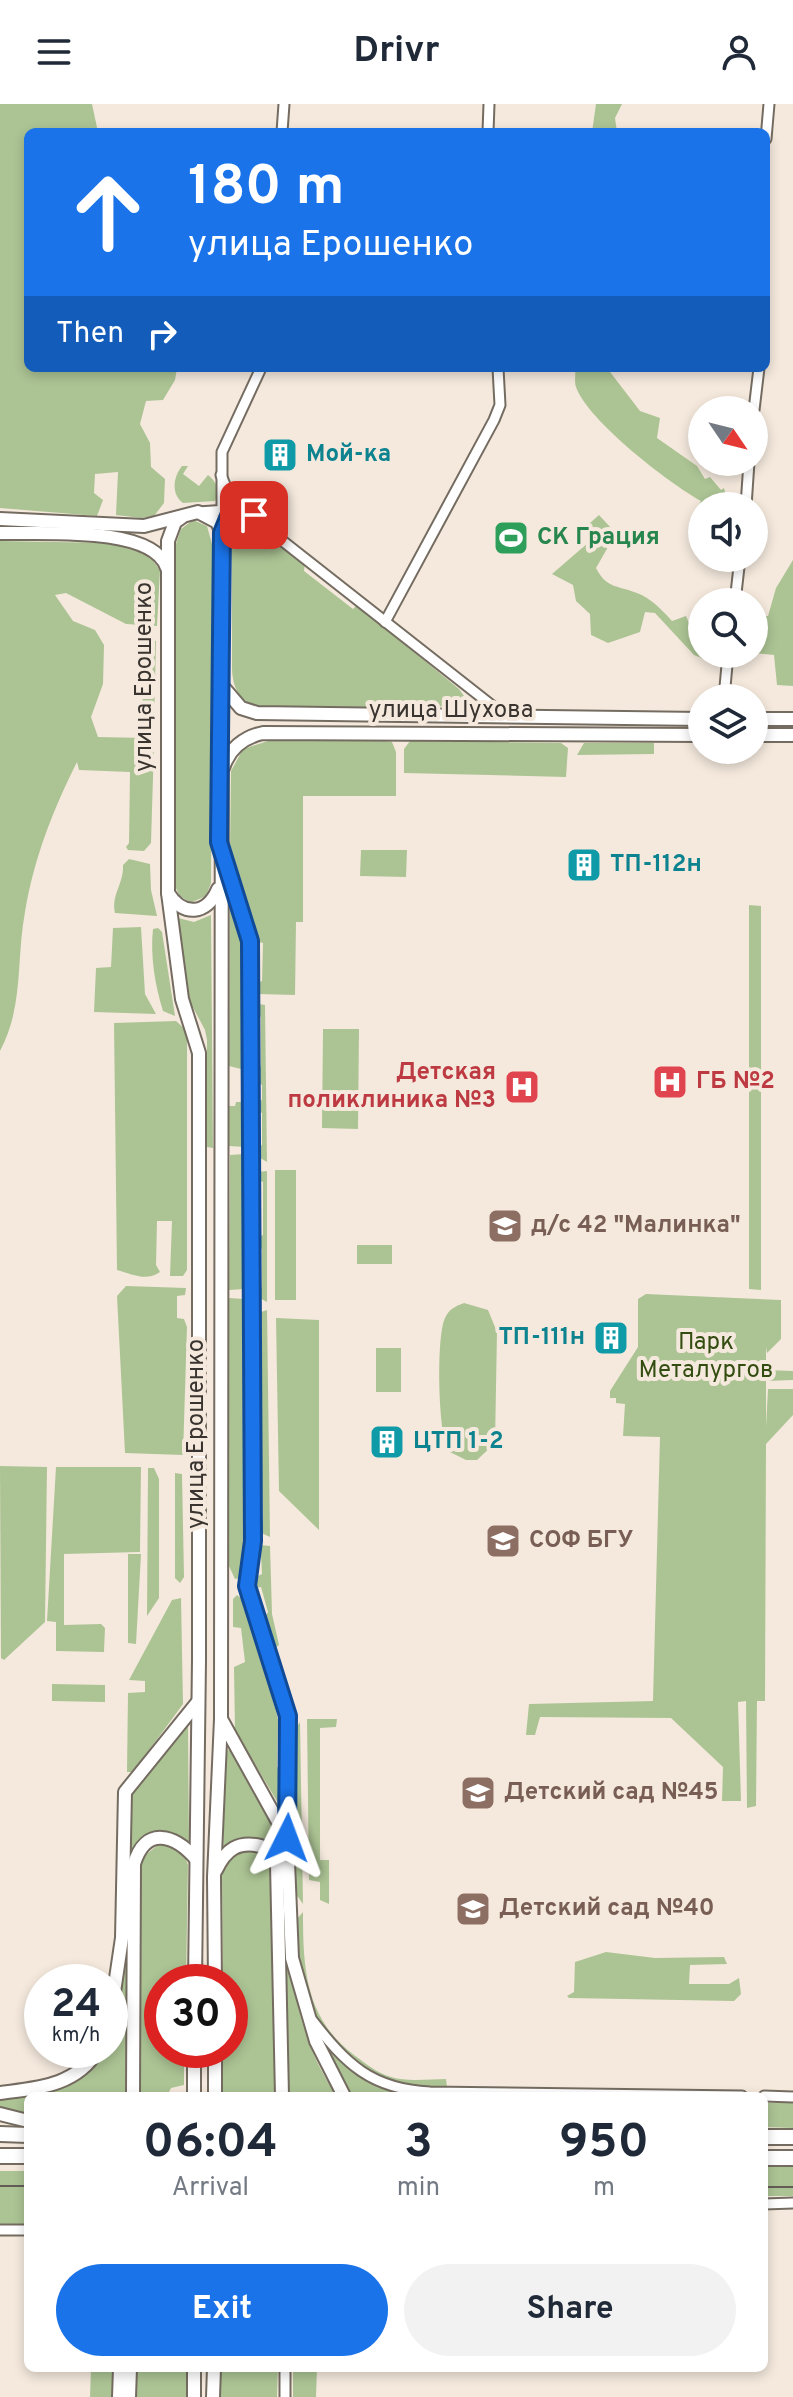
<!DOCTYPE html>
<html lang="en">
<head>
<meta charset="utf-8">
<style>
	body { margin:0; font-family:Overpass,sans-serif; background:#f2f2f3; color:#1f2937; height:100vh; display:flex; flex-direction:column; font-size:30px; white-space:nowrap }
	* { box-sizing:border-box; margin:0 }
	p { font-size:26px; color:#747a83 }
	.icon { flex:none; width:44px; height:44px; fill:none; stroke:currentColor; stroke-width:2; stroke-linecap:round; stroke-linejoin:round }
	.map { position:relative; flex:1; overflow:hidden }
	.side { position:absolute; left:24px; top:1988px; width:744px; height:280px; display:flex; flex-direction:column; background:#fff; border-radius:12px; box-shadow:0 4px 12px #0003 }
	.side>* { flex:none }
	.top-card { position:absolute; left:24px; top:24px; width:746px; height:244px; border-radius:12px; box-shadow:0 4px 12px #0003; background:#1a73e8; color:#fff; overflow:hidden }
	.needle { width:52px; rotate:125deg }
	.buttons { position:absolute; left:688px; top:292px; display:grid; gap:16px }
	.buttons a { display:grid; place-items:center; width:80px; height:80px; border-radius:50%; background:#fff; box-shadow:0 4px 12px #0003; font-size:40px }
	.speed { position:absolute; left:24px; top:1860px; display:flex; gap:16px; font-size:40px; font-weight:700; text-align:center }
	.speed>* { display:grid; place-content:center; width:104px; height:104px; border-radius:50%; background:#fff; box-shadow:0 4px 12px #0003; line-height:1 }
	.speed small { font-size:20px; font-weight:400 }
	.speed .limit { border:12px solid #d22; background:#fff; color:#111 }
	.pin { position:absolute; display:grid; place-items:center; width:68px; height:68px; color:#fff; margin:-34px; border-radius:16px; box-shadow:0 4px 12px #0006 }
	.me { position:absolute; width:88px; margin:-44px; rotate:3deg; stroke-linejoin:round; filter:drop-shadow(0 0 6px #0008) }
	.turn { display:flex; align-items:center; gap:28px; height:168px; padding:0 32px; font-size:36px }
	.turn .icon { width:104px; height:104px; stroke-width:2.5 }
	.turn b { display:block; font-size:56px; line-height:68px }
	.then { display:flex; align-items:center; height:76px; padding:0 32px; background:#0003; gap:16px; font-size:30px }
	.eta { display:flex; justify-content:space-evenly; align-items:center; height:136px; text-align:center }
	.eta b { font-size:48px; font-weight:700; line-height:56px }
	.primary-button { display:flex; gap:16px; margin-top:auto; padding:16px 32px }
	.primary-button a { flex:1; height:92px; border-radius:48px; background:#1a73e8; color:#fff; font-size:32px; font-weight:700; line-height:92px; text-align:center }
	.primary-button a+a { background:#f2f2f3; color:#1f2937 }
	header { display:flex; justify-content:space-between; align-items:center; height:104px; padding:0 32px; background:#fff; font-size:36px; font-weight:700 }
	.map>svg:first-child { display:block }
	.green { fill:#acc494 }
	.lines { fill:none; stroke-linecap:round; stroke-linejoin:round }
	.minor-casing { stroke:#756c61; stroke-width:13 }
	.secondary-casing { stroke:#756c61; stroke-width:16 }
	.primary-casing { stroke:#756c61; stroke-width:18 }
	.minor { stroke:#fff; stroke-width:9 }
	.secondary { stroke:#fff; stroke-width:12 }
	.primary { stroke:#fff; stroke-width:14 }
	.tram { stroke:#645d57; stroke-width:2 }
	.route-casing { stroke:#114b97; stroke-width:20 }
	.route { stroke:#1a73e8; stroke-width:14 }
	.labels { text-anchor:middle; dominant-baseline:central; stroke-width:8; stroke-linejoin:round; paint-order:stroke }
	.culture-label { font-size:24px; font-weight:bold; fill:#0d838f; stroke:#f5e9dd; text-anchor:start }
	.leisure-label { font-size:24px; font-weight:bold; fill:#27864d; stroke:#f5e9dd; text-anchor:start }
	.street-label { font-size:24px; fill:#39342f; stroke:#f5e9dd }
	.health-label { font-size:24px; font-weight:bold; fill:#be3a42; stroke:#f5e9dd; text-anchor:end }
	.education-label { font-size:24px; font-weight:bold; fill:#785e54; stroke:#f5e9dd; text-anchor:start }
	.park-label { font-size:24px; fill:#334c10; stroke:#f5e9dd }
</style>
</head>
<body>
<header><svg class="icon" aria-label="menu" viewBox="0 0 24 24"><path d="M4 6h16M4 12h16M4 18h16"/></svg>Drivr<svg class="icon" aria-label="person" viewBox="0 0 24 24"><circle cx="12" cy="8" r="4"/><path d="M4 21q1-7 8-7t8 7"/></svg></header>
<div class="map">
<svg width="793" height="2293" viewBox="0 0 793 2293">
	<rect width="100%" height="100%" fill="#f5e9dd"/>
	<!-- green -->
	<g class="green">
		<path d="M0 0H92L98 28H28V264H177L175 276 163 296 146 297 140 320 150 339 151 363 165 375 164 399 154 412 141 414 116 411 118 368 95 370 94 389 103 396 97 412 0 404Z"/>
		<path d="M596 0H622L615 14 617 28H592Z"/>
		<path d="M575 264H607L640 307 660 314 657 334 697 362 705 375 710 373 721 386 724 384 728 402H702V416L695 411 701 397C670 380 588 317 576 283 574 278 576 270 575 264Z"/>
		<path d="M182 362H188L183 370 199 382 208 371C217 378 220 386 215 397L183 399C171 390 173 373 182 362Z"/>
		<path d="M599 411 611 424 612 436 596 464C607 485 617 481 637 489 651 494 662 506 672 517L686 512 704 555 694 551 655 509 645 508 640 528 608 539 591 531 590 510 576 497 573 481 552 470 589 438V420Z"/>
		<path d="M240 412H247L305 459 304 467 353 505 357 501 459 585 464 592 460 602 279 605C250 604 234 597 232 566V420Z"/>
		<path d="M193 416 207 422 213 444 211 779 206 792 190 799 179 791 175 782 176 440 181 425Z"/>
		<path d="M0 437 112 439 148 448 160 467 157 522 126 520 66 489 55 491 73 517 95 526 104 541 103 580 91 613 98 633 145 634 154 641 151 739 144 747 128 746 126 743 129 739 130 668 79 666 77 658C53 706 34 754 25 808 16 856 24 902 0 947Z"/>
		<path d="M793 456V582L777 581 774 551 754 549V524L759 512H768L776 484Z"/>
		<path d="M147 533 156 537 154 621 151 625 142 620 144 538Z"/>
		<path d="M268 637H386L392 638 396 648V692H303V818H296L295 891 258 890 255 880 262 877 263 839 254 837 251 812 230 745 231 667 243 645Z"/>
		<path d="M410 637 561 639 568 644 566 673 404 669V645Z"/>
		<path d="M584 639H654V650L577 651Z"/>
		<path d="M361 746H407L406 773 360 772Z"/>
		<path d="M129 755 150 760 151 786 157 812 115 809C111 790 124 780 123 761Z"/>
		<path d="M230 778 245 831V966L229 962Z"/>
		<path d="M749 801 761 802V1186L749 1185Z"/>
		<path d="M211 811 213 1044 207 1043V936L205 926 188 894 178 814 194 818Z"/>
		<path d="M141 823 145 890 156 910 94 908 96 864 111 863 113 824Z"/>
		<path d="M158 824 162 828 175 912 163 907C155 882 150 851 153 825Z"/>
		<path d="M259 900 265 901 267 1058 255 1051 256 1044 262 1041V1009L255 1006V999L262 996V981L255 977V965L261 962V913L255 909Z"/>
		<path d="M176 917 187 927V1166L183 1172H170L172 1117H157L156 1161 160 1168C146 1178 132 1170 117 1166L114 919Z"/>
		<path d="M323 925H359L358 1025 322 1024Z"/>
		<path d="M236 998H246L245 1043 229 1042V1002H235Z"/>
		<path d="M245 1050 244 1185 229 1186 230 1051Z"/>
		<rect x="275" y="1066" width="21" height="130"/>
		<path d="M267 1067V1198L256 1192 255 1186 262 1183V1145L255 1141V1134L263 1131V1078L254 1074 258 1068Z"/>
		<rect x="357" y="1141" width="35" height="19"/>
		<path d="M126 1182 186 1184 185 1191 177 1192V1214L184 1215 187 1223 183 1351 125 1349 117 1192Z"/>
		<path d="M646 1190 781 1196V1235L767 1249 766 1243V1266L793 1267V1276L766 1277V1323L768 1285H793V1311L766 1340 765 1597H757L756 1702 747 1704 746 1597 738 1598 741 1697H722L723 1663 671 1614 540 1613 535 1631H526L529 1600 653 1597 660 1333 623 1332 625 1300 616 1299V1294H610V1287L638 1243V1195Z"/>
		<path d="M229 1194 244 1195V1464L240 1474 235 1475 229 1462Z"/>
		<path d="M464 1199 488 1206 497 1228 495 1339 477 1356H466L448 1347C438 1329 436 1232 445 1214 449 1205 456 1202 464 1199Z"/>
		<path d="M267 1206 270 1433 257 1427 256 1420 263 1415 262 1377 255 1374V1367L262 1363 261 1325 254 1321 255 1314 261 1311 262 1272 254 1269 255 1263 262 1260V1221L254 1216 258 1209Z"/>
		<path d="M276 1214 319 1216V1426L279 1387Z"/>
		<rect x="376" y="1244" width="25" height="44"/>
		<path d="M0 1362 47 1363 45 1518 4 1556 1 1554Z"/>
		<path d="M56 1363H141L140 1448 64 1450V1521L101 1520 105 1524 104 1548 56 1547V1518L47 1517Z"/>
		<path d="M148 1364H154L159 1375V1494L147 1512Z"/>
		<path d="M175 1369 182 1370 184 1473 180 1479 175 1474Z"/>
		<path d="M260 1441 270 1442 272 1510 279 1541 275 1544 263 1515 268 1508 261 1483 255 1484 254 1474 262 1470 261 1451 254 1449Z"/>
		<path d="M128 1450H141L136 1540 128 1539Z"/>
		<path d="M237 1491 242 1495 278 1587 272 1593 278 1615 277 1663 285 1666 284 1709 235 1627 234 1563 245 1558 241 1524 233 1523V1495Z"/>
		<path d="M181 1494 183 1600 133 1668H127L128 1589 145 1588V1577L129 1576 172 1496Z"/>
		<path d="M52 1580 105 1581V1598L52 1597Z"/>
		<path d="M307 1615H337L336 1623 320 1624V1756H329V1800L320 1796V1778L309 1776Z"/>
		<path d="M300 1618 303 1800 296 1790V1624Z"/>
		<path d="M188 1619 189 1739C163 1721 152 1731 129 1747L128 1699 132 1688Z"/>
		<path d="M231 1644 279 1729 284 1757C263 1742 252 1717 223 1747L226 1648Z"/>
		<path d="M163 1737 183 1747 188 1761 186 1878H162V1946H184V1981L171 1984 167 1992H138L139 1756Z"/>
		<path d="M252 1743 271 1757 279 1992H223V1946H230V1878H223L222 1766 231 1750Z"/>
		<path d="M284 1795C289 1863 296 1934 337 1992H286Z"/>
		<path d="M303 1808C303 1864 305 1914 354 1951 365 1959 377 1969 391 1973 407 1978 429 1975 446 1975L447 1983C433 1982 418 1984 404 1981 364 1973 320 1933 306 1895 297 1870 297 1841 297 1815Z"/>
		<path d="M128 1831V1992H28V2011L0 2005V1995C41 1990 83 1985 104 1946H110Z"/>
		<path d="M606 1848 655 1854 724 1853 727 1860 690 1861 689 1880H729L739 1874 741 1890 734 1897 569 1894 567 1892 574 1888 575 1858Z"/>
		<path d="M318 1928C344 1964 373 1988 419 1992H351Z"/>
		<path d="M764 1999H793V2024L764 2023Z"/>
		<rect x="764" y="2063" width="29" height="29"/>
		<rect x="0" y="2067" width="28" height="53"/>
		<path d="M91 2264H114V2293H90Z"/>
		<rect x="134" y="2264" width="52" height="29"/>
		<path d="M221 2264H278L277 2293H221Z"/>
		<path d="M293 2264H317L316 2293H293Z"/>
	</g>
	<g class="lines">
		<defs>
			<g id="minor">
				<path d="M282 28 284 0"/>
				<path d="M488 28 489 0"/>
				<path d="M766 35 769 0"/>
				<path d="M754 306 759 264"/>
				<path d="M221 371 230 393 242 405 504 611"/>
				<path d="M746 402 749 358"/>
				<path d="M198 408 242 405"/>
				<path d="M222 425V348L261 264"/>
				<path d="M735 498 740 454"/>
				<path d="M385 518 494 316 500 301 498 264"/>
				<path d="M724 594 728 550"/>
				<path d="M224 749 250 837 253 1437 247 1482 288 1612 287 1734"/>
				<path d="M312 1916C346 1960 371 1985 430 1988L742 1992"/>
				<path d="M764 1992 793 1993"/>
				<path d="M764 2100 793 2099"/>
				<path d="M0 2126H28"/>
				<path d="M285 2293V2264"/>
			</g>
			<g id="secondary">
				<path d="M182 413 175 418 168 437V789L182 895 199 949V1556L195 1878"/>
				<path d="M0 415 144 422 198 408 217 418 222 429 221 1615 214 1773 215 1878"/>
				<path d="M0 429C39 430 153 421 167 464"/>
				<path d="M223 583 241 604 257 609 702 615"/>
				<path d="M754 615H793"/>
				<path d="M754 631H793"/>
				<path d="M223 664C229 645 244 633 263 629L702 631"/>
				<path d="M168 789C183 813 207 811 218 785"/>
				<path d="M221 1615 287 1734 292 1854 316 1937 344 1992"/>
				<path d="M216 1766C226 1745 238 1737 261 1742L277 1760 282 1992"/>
				<path d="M110 1915 122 1834 125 1688 197 1599"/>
				<path d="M215 1946V1992"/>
				<path d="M0 1989C38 1984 76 1982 98 1946"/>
				<path d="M133 1992 134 1760C146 1721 175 1731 196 1755"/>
				<path d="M194 1992V1946"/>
				<path d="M0 2010 28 2017"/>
				<path d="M119 2293 120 2264"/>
				<path d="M129 2293 130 2264"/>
				<path d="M194 2293V2264"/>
				<path d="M213 2293 214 2264"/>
			</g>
			<g id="primary">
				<path d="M0 2030 28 2031"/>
				<path d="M764 2033H793"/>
				<path d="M0 2052H28"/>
				<path d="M764 2054H793"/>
			</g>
		</defs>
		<!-- minor casing -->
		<use href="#minor" class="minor-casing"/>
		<!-- secondary casing -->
		<use href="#secondary" class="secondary-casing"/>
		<!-- primary casing -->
		<use href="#primary" class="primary-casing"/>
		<!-- minor -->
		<use href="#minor" class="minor"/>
		<!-- secondary -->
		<use href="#secondary" class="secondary"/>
		<!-- primary -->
		<use href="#primary" class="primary"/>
		<!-- tram -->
		<g class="tram">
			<path d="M0 2082H28"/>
			<path d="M764 2083H793"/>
		</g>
	</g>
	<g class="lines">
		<defs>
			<path id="route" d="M254 411 242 405 229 412 222 429 219 738 250 837 253 1437 247 1482 288 1612 287 1734"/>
		</defs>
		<!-- route casing -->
		<use href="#route" class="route-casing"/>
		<!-- route -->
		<use href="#route" class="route"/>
	</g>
	<!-- icons -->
	<defs>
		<symbol id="building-square" viewBox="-11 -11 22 22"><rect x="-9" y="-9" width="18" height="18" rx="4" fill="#0f9aa8" stroke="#f5e9dd"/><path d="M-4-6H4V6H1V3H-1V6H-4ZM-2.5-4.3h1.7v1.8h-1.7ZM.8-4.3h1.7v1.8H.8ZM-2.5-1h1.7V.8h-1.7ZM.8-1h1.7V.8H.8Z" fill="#fff"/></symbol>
		<symbol id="stadium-square" viewBox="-11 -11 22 22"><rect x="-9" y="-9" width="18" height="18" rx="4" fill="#2e9e5b" stroke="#f5e9dd"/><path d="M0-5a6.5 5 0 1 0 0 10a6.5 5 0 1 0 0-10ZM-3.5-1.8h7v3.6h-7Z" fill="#fff"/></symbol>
		<symbol id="hospital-square" viewBox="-11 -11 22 22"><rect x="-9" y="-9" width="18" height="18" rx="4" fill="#e0444e" stroke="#f5e9dd"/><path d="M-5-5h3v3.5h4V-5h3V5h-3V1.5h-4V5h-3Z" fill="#fff"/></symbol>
		<symbol id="school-square" viewBox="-11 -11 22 22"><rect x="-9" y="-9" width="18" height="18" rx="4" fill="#8d6e63" stroke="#f5e9dd"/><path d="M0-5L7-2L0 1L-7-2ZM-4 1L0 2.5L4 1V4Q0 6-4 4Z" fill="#fff"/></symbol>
		<symbol id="university-square" viewBox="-11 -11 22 22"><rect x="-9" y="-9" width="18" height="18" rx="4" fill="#8d6e63" stroke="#f5e9dd"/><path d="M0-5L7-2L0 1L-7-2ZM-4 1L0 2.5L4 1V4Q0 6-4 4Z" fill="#fff"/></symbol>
	</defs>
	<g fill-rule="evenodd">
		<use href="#building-square" x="260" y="331" width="40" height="40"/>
		<use href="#stadium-square" x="491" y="414" width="40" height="40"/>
		<use href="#building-square" x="564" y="741" width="40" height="40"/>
		<use href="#hospital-square" x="650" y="958" width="40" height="40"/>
		<use href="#hospital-square" x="502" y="963" width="40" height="40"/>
		<use href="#school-square" x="485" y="1102" width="40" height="40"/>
		<use href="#building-square" x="591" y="1214" width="40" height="40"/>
		<use href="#building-square" x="367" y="1318" width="40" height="40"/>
		<use href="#university-square" x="483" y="1417" width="40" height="40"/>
		<use href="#school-square" x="458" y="1669" width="40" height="40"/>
		<use href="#school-square" x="453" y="1785" width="40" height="40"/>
	</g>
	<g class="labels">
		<!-- culture labels -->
		<g class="culture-label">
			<text x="306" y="351">Мой-ка</text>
			<text x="610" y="761">ТП-112н</text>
			<text x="585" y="1234" text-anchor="end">ТП-111н</text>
			<text x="413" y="1338">ЦТП 1-2</text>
		</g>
		<!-- leisure labels -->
		<g class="leisure-label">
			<text x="537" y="434">СК Грация</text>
		</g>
		<!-- street labels -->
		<g class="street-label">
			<text transform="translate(145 573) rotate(-90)">улица Ерошенко</text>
			<text x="451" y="607">улица Шухова</text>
			<text transform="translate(197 1330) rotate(-90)">улица Ерошенко</text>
		</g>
		<!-- health labels -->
		<g class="health-label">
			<text x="496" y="969">Детская<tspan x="496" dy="28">поликлиника №3</tspan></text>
			<text x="696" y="978" text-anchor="start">ГБ №2</text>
		</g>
		<!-- education labels -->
		<g class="education-label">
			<text x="531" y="1122">д/с 42 "Малинка"</text>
			<text x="529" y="1437">СОФ БГУ</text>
			<text x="504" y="1689">Детский сад №45</text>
			<text x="499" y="1805">Детский сад №40</text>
		</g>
		<!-- park labels -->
		<g class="park-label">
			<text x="706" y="1239">Парк<tspan x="706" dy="28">Металургов</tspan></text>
		</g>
	</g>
</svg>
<div class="buttons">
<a><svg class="needle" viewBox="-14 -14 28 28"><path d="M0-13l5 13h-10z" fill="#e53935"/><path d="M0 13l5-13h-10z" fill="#747a83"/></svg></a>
<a><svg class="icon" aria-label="sound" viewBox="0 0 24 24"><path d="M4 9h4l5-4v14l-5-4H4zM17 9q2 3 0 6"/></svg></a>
<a><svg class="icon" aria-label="search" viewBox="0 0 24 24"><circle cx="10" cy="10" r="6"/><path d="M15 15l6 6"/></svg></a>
<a><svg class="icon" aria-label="layers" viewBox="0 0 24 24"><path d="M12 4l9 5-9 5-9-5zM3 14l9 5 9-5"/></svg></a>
</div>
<div class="speed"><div>24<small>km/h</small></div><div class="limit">30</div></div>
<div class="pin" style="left:254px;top:411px;background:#d93025"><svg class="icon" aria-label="arrive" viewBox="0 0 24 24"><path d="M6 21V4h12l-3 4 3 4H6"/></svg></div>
<svg class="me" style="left:287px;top:1734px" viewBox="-20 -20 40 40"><path d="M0-17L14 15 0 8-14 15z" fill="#1a73e8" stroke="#fff" stroke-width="4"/></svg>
<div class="top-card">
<div class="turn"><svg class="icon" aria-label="ahead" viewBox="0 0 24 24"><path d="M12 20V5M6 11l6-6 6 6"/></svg><div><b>180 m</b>улица Ерошенко</div></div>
<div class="then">Then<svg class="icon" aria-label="right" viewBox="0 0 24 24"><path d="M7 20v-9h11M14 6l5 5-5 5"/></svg></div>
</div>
<section class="side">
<div class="eta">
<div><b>06:04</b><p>Arrival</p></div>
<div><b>3</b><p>min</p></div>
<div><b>950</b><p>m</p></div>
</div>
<div class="primary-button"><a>Exit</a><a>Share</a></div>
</section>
</div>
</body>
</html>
